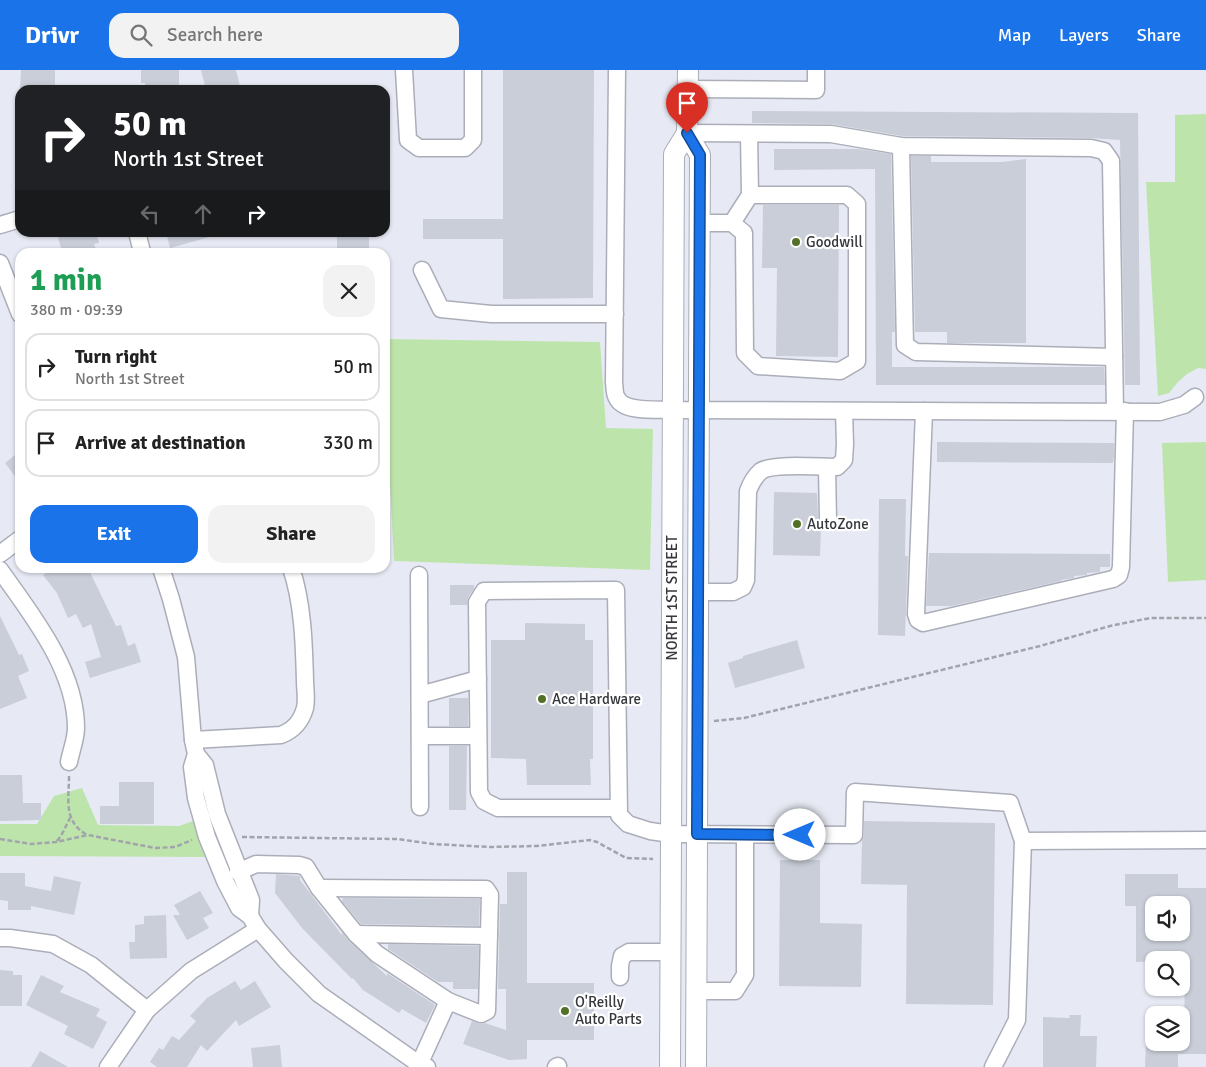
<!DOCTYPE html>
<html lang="en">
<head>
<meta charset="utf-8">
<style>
	body { margin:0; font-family:Signika,sans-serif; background:#f2f2f2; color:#222; height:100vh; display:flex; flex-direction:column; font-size:19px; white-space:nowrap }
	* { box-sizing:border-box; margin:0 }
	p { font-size:16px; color:#767676 }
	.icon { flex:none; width:28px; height:28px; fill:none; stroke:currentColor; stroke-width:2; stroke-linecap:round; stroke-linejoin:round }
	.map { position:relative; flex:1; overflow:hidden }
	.sheet { position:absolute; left:15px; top:178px; width:375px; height:325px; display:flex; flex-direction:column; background:#fff; border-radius:15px; box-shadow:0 1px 4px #0004 }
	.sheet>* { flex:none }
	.banner { position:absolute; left:15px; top:15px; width:375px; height:152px; border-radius:15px; box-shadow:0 1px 4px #0004; background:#202124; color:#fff; overflow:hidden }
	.controls { position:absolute; left:1145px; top:826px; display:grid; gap:10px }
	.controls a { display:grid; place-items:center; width:45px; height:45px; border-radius:10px; background:#fff; box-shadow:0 1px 4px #0004; font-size:25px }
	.pin { position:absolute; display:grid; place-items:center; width:42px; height:42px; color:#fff; margin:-51px -21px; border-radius:50% 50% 50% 0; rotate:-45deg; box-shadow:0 0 5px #0007 }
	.pin .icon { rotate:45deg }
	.me { position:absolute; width:55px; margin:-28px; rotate:270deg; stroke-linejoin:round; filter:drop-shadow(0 0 4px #0008) }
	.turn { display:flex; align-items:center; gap:18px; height:105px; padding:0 15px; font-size:22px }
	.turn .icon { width:65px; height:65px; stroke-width:2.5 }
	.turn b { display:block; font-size:35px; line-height:42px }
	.lanes { display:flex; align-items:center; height:48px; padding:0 15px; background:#0003; justify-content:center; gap:25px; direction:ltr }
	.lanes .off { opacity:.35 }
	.round { display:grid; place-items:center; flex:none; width:52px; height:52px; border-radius:15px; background:#f2f2f2 }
	.headline { display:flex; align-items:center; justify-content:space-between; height:85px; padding:0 15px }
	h1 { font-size:30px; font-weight:700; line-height:38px; color:#1e9e55 }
	.cta { display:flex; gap:10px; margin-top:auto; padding:10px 15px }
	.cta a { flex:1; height:58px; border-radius:15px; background:#1a73e8; color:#fff; font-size:20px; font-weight:700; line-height:58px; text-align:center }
	.cta a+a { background:#f2f2f2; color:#222 }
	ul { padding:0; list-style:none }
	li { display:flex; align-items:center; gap:15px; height:68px; margin:0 10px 8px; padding:0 5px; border:2px solid #e0e0e0; border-radius:15px }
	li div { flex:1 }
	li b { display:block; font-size:19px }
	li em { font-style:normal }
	header { display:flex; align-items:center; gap:30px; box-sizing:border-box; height:70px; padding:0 25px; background:#1a73e8; color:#fff }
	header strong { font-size:24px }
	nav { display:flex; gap:28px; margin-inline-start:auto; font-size:18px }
	.search { width:350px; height:45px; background:#f2f2f2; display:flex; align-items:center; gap:12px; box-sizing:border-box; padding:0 18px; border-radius:15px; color:#767676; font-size:19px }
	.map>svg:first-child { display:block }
	.green { fill:#bde5ab }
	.building { fill:#caced8; fill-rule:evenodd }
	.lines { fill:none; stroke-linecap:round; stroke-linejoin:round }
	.minor-casing { stroke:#abaeb8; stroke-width:19 }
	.major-casing { stroke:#abaeb8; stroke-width:22 }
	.path { stroke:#a2a4ac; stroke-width:2.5; stroke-dasharray:5 2.5; stroke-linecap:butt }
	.minor { stroke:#fff; stroke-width:16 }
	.major { stroke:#fff; stroke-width:20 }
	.route-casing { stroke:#114b97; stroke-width:12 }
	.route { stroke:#1a73e8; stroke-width:9 }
	.poi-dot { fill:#527126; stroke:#fff; stroke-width:2 }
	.labels { text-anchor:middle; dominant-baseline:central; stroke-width:4.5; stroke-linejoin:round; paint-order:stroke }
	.poi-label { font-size:15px; fill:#35373a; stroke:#fff; text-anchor:start }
	.street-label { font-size:15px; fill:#35373a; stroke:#fff }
</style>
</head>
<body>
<header>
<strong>Drivr</strong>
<div class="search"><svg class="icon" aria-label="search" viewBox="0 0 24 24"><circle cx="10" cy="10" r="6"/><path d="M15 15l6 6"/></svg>Search here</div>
<nav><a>Map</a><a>Layers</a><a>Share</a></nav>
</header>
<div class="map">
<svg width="1206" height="997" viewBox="0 0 1206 997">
	<rect width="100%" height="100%" fill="#e7eaf4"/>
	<!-- green -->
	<g class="green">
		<path d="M1206 44V299L1198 298 1187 304 1178 312 1169 323 1158 326 1146 112H1175V45Z"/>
		<path d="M385 269 600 272 606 358 653 359 650 500 394 491 385 315Z"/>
		<path d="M1206 372V510L1168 512 1162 373Z"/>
		<path d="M82 718 98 755 179 756 193 751 205 787 0 786V754H37L54 726Z"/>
	</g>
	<!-- building -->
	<g class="building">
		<path d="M21 0H55V20H20Z"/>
		<path d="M141 0H179V20H145V13H141Z"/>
		<path d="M201 0H236L240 16 229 18V20H206Z"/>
		<path d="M503 0H594L593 228 503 229V169H423V149H503Z"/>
		<path d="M752 41 1138 43 1140 315H1125L1120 70 1091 68 902 66 831 54 752 53Z"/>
		<path d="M774 79H859L891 84 895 262H892V297H1104L1105 315H876L875 99 774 100Z"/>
		<path d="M911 86H931V92H1002L1026 89V273H947V262H915Z"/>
		<path d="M763 135H839L838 287 776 286 777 198H762Z"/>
		<path d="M71 162H96L99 173 94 174 97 182H62L58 167Z"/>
		<path d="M166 162H213V166L170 178Z"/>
		<path d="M369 164V182H337V165Z"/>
		<path d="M937 372 1114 373V386L1113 393 937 392Z"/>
		<path d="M20 381V413L5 393Z"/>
		<path d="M774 422 817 423 818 451 821 457 820 486 773 485Z"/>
		<path d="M879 429H906L905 486H908L905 566 878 565Z"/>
		<path d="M929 483 1110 484V497H1100V502L1087 503V505L1074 506V508L1061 510V511L952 536H926Z"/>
		<path d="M53 498H88L116 556 121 555 128 576 135 573 141 592 90 608 85 592 101 587 91 554 83 558 76 544 68 548 57 523 43 505Z"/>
		<path d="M450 515H474V519L468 527 467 535H450Z"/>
		<path d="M0 546 19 585 22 584 29 601 18 606 27 628 0 639Z"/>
		<path d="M525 553 585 554V570H593V689H590L591 715H527L526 689 491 688V570H525Z"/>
		<path d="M797 570 805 598 735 618 728 593 743 588V586Z"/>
		<rect x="449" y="628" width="19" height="28"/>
		<path d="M449 676H467L466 740H449Z"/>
		<path d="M0 705H22L23 733H41V750L0 751Z"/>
		<path d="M119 712H154V754H100V736H119Z"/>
		<path d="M864 751 995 753 993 935 906 934 907 815 861 814 862 771 864 765Z"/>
		<path d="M780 790H820V853L862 854 861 917 779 916Z"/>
		<path d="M507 802H527V913H594V970H527V989L509 990 463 974 472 951 481 954 485 953 506 960V919H498L500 834H507Z"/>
		<path d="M0 803H25V816L51 821 54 806 81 812 74 845 31 836V840H8V831L0 830Z"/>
		<path d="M276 804 300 806V810L342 865V862L349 871 387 906V903L435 935 426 953 402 939 399 943 363 920 353 908 352 909 302 858 275 823Z"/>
		<path d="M1125 804H1178V818H1206V984H1178V997H1145L1146 972H1184L1185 890 1136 892V836H1125ZM1154 835H1185V862H1154Z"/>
		<path d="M200 821 213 843 203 848 209 858 187 870 173 845H180L174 835Z"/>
		<path d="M343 828 480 829 479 856 361 854 342 831Z"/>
		<path d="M166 845 167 888 130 889 129 872H135V855L144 854V846Z"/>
		<path d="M388 874 479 876 478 919H453V912H438L388 879Z"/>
		<path d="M0 900 13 901V905H22V936H0Z"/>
		<path d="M41 905 64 916 60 922 100 939 96 946 107 952 93 979 64 964 68 956 26 935Z"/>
		<path d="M235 911 241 920 255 911 271 937 239 956 236 950 207 981 201 975 187 997H157L150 992 159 978 163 980 172 966 179 970 196 951 190 946 207 928Z"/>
		<path d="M1069 945H1081L1080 966H1097L1096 997H1043V947L1070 948Z"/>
		<path d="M280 975 282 997H253L251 978Z"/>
		<path d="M40 981 68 997H31Z"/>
	</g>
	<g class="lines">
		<defs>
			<g id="minor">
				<path d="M404 0 408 70 419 78H465L473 70V0"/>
				<path d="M617 0 614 313C615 318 614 324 617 328 624 343 658 339 673 340L1160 342 1184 335 1195 327"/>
				<path d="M687 19 816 20V0"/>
				<path d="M687 63 831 64 901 76 1091 78 1104 81 1111 91 1115 341"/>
				<path d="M749 64 750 125"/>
				<path d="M901 76 905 275 916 282 1114 287"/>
				<path d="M699 153H732L744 163 745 283 758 296 840 301 857 291V134L847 125H750L732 153"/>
				<path d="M0 155 20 149"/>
				<path d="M137 162 142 182"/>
				<path d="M0 193 20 244"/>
				<path d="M422 200 441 239 491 244H615"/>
				<path d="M924 341 916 544 918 550 923 553 1113 509 1119 505 1121 497 1125 341"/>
				<path d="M827 397 828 451"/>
				<path d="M0 484 20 469"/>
				<path d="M161 498 171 529 186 587 193 670 196 684 192 697 196 728 207 767 225 811 239 838 250 846 258 859 286 891 319 924 419 994 427 997"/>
				<path d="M0 500C32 545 76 600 76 658 76 669 71 681 69 692"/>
				<path d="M419 505 420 737"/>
				<path d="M698 522H733L743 517 746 510 748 421C751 413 755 406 761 401 773 393 820 397 837 397L844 390 845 374 844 341"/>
				<path d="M420 625 478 609"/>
				<path d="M420 666H478"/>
				<path d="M193 670 281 665C294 660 301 652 305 638 307 630 305 619 305 611 304 574 303 533 291 498"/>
				<path d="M196 684 205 695 217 744 251 830 250 846"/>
				<path d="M619 738H498L484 731 479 722 477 532 484 521 616 520 619 745 628 754 650 761 671 764 854 765 855 722 1010 733 1023 771 1206 770"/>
				<path d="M238 802 256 794 299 795 306 797 319 818 356 864 377 884 448 931 418 997"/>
				<path d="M319 818 486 819 490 825 487 941 481 944 448 931"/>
				<path d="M356 864 489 866"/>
				<path d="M0 868H10L53 874 91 895 147 940"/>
				<path d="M620 907V896L622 886 629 882H671"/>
				<path d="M696 921H735L745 905V765"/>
				<path d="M108 997 147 940 191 901 258 859"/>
				<path d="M556 997 558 996"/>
				<path d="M993 997 1017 950 1023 771"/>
			</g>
			<g id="major">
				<path d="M688 0 687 63 700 85 696 997"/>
				<path d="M670 997 674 84 687 63"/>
			</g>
		</defs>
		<!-- minor casing -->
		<use href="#minor" class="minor-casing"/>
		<!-- major casing -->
		<use href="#major" class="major-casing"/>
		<!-- path -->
		<g class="path">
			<path d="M714 651 744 648 1040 576 1110 556 1150 548H1206"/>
			<path d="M69 706C69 731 63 751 87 765"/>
			<path d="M242 767 397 769 433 774 490 777 537 776 590 770 597 772 626 788 653 789"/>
			<path d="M0 769 31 774 56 772 88 765 155 778 175 777 192 770"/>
			<path d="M57 771 61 766 70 748"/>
		</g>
		<!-- minor -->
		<use href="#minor" class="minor"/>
		<!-- major -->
		<use href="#major" class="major"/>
	</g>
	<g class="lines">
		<defs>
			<path id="route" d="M687 63 700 85 697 764 800 765"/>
		</defs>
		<!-- route casing -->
		<use href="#route" class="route-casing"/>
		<!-- route -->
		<use href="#route" class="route"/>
	</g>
	<!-- markers -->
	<g class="poi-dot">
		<circle cx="796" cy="172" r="5"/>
		<circle cx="797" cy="454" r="5"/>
		<circle cx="542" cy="629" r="5"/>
		<circle cx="565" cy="941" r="5"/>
	</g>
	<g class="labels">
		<!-- poi labels -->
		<g class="poi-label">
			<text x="806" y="172">Goodwill</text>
			<text x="807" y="454">AutoZone</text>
			<text x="552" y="629">Ace Hardware</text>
			<text x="575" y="932">O'Reilly<tspan x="575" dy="17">Auto Parts</tspan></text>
		</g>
		<!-- street labels -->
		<g class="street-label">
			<text transform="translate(672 528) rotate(-90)">NORTH 1ST STREET</text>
		</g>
	</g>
</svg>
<div class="controls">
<a><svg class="icon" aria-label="sound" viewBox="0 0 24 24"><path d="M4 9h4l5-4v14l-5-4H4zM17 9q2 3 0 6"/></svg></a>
<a><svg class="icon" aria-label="search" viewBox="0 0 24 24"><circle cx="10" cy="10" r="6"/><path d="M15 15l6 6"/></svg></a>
<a><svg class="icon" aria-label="layers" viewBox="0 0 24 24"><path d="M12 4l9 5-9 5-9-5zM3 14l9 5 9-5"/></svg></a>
</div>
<div class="pin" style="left:687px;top:63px;background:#d93025"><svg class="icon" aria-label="arrive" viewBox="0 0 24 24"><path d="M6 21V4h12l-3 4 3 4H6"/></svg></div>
<svg class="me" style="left:800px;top:765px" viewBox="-20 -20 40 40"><circle r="19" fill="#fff"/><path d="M0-13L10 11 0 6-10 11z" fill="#1a73e8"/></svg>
<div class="banner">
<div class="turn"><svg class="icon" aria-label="right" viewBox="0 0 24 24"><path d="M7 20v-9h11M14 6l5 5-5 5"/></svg><div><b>50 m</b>North 1st Street</div></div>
<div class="lanes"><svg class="icon off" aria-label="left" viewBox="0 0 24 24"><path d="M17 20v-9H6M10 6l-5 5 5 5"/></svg><svg class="icon off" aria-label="ahead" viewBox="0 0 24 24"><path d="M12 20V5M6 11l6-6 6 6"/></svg><svg class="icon" aria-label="right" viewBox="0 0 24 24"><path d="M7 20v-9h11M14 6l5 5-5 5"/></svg></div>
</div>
<section class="sheet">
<div class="headline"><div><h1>1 min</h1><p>380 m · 09:39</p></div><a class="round"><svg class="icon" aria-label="close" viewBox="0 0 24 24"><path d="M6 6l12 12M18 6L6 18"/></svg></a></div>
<ul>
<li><svg class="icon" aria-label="right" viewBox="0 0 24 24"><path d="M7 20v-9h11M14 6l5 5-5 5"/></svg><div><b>Turn right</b><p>North 1st Street</p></div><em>50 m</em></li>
<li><svg class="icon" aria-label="arrive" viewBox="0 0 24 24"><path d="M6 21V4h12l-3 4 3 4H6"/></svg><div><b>Arrive at destination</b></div><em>330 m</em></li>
</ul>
<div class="cta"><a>Exit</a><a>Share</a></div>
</section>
</div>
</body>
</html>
